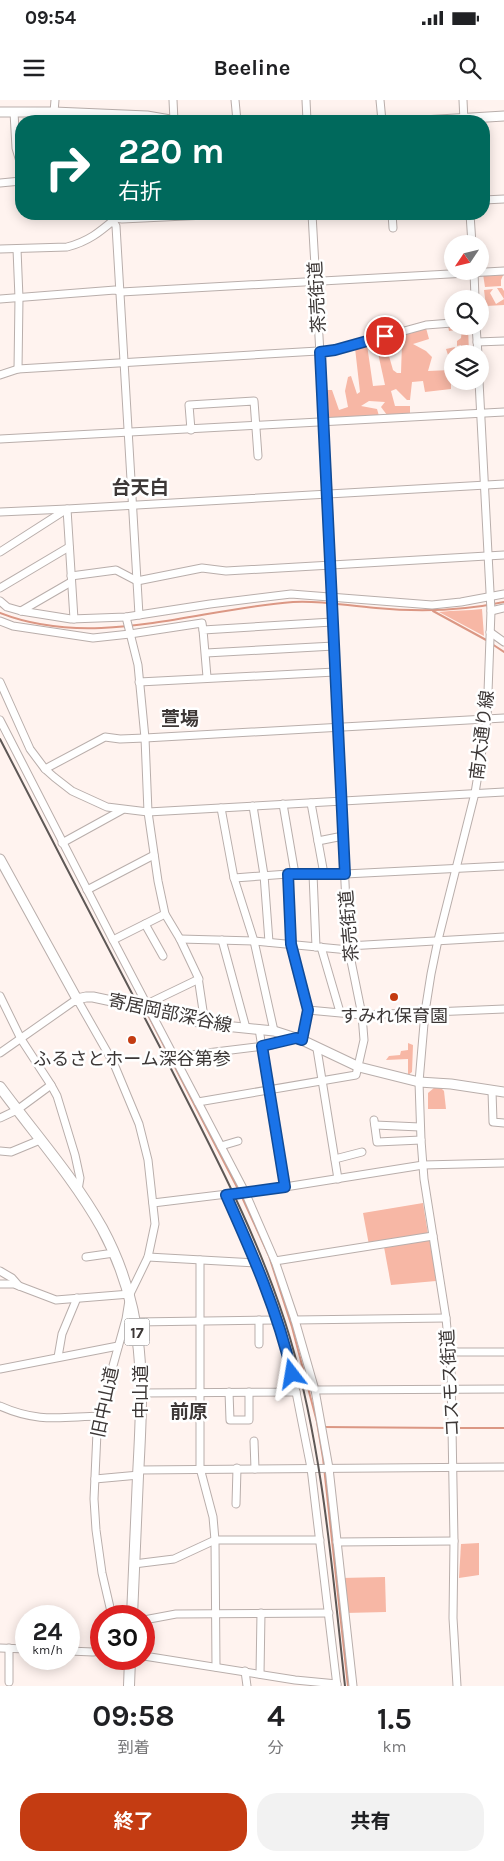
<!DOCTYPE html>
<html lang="ja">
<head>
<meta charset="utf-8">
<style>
	body { margin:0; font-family:Karla,"Noto Sans JP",sans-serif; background:#f2f2f2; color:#202124; height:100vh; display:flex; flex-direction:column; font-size:19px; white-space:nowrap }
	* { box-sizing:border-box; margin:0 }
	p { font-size:16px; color:#757577 }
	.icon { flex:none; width:28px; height:28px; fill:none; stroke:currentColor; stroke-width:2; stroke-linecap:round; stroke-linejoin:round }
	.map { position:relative; height:1586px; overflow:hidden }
	.side { display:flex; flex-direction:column; background:#fff; flex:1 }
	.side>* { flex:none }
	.hud { position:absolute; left:15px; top:15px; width:475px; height:105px; border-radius:20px; box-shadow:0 2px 12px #0003; background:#00695c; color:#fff; overflow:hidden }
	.needle { width:32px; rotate:235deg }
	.controls { position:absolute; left:444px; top:135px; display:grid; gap:10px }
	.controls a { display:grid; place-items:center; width:45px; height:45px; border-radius:50%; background:#fff; box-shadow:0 2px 12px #0003; font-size:25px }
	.speed { position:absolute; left:15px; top:1505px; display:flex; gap:10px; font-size:25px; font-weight:700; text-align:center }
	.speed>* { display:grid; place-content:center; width:65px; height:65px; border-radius:50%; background:#fff; box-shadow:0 2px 12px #0003; line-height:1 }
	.speed small { font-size:12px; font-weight:400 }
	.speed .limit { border:8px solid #d22; background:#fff; color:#111 }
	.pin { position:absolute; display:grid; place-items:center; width:42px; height:42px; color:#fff; margin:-21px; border:2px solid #fff; border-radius:50%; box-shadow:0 1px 5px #0007 }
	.me { position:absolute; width:55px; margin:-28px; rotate:346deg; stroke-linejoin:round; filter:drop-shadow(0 0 4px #0008) }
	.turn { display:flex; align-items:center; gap:18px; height:105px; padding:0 20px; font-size:22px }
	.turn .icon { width:65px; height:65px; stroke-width:2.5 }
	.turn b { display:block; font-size:35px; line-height:42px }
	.eta { display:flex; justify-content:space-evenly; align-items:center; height:85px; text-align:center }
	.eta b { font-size:30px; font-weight:700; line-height:35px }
	.primary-button { display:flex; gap:10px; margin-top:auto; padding:10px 20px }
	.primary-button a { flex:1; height:58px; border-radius:20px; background:#c43c12; color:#fff; font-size:20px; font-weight:700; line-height:58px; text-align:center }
	.primary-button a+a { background:#f2f2f2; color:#202124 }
	.status { display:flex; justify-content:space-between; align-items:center; height:35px; padding:0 25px; background:#fff; direction:ltr }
	.status svg { height:14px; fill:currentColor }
	header { display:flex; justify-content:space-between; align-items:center; height:65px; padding:0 20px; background:#fff; font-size:22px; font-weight:700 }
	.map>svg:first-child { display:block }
	.green { fill:#f7b7a5 }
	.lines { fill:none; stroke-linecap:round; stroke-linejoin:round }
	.stream { stroke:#db9784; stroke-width:2 }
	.minor-casing { stroke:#b9aeab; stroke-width:9 }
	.major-casing { stroke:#b9aeab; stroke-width:11 }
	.highway-casing { stroke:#b9aeab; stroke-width:12 }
	.minor { stroke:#fff; stroke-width:7 }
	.major { stroke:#fff; stroke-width:9 }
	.highway { stroke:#fff; stroke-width:10 }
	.rail { stroke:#5e5856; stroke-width:2 }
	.route-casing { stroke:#114b97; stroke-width:12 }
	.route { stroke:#1a73e8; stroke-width:9 }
	.poi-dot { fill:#c43c12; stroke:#fff; stroke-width:2 }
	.labels { text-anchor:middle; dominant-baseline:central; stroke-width:5; stroke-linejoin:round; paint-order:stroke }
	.shield { fill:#fff; stroke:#767372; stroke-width:1 }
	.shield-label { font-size:16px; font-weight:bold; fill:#3c3736 }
	.street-label { font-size:18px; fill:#3c3736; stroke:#fff }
	.poi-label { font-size:18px; fill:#3c3736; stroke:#fff }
	.neighbourhood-label { font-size:19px; font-weight:bold; fill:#3c3736; stroke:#fff }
</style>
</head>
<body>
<div class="status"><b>09:54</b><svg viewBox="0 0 49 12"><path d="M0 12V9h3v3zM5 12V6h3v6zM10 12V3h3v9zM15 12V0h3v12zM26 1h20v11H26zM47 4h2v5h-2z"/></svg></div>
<header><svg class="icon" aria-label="menu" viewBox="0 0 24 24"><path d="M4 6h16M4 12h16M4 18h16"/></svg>Beeline<svg class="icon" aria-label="search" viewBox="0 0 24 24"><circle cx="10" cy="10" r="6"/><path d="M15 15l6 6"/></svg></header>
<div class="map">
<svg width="504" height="1586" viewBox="0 0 504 1586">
	<rect width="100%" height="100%" fill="#fff3ef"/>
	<!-- green -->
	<g class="green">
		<path d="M504 173 501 180V186L485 187 483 174Z"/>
		<path d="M497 188H502L504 191V205L486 206 484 190 493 189 490 193 496 204 504 199Z"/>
		<path d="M448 226H468L469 254 448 255 446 249 455 247 454 251 462 250 461 245 457 246V241L461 238 462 229 449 231Z"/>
		<path d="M426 228 429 239 413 244 426 251 432 257 428 271 451 270V289L425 292 423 281 412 282 410 300H407L396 289 391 291 395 306H410V313L387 315 381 307 385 302 369 301 361 306 377 309 379 316 331 319 329 317 327 290H332L339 310 348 307 345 291 348 277 351 276 357 294 360 292 355 248 367 245 373 286 385 285 376 244 385 242 393 270 397 273H401L402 243 392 245 390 238Z"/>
		<path d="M482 509 484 536 439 512C454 510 468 511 482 509Z"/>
		<path d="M408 943 413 945 412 972 408 975V959L386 960 389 956 400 955 401 951 408 950Z"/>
		<path d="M435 987 441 988 444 991 446 1009H428V993Z"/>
		<path d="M423 1103 428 1134 369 1145 363 1113Z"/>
		<path d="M431 1140 436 1181 391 1185 384 1147Z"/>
		<path d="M479 1443V1475L459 1478 461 1444Z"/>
		<path d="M385 1477 386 1512 345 1513 341 1478Z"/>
	</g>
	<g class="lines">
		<!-- stream -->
		<g class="stream">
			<path d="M433 511 488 541"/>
			<path d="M0 513C95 550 196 509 293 502 320 500 348 506 376 508 419 512 462 511 504 502"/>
			<path d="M492 544 504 552"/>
			<path d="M147 913 239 1091"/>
			<path d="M241 1095 269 1156 292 1227 317 1322 323 1358 348 1586"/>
			<path d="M323 1327 450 1328"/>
			<path d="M455 1328H504"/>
		</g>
		<defs>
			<g id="minor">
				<path d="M173 0 174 21"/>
				<path d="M235 0 237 21"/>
				<path d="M306 0 307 21"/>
				<path d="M380 0 382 21"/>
				<path d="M463 0 464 21"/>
				<path d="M14 12 16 48 21 65"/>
				<path d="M54 12 55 0"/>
				<path d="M0 83 21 81"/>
				<path d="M484 100 504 99"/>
				<path d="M392 114 393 128"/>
				<path d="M470 114 472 144"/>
				<path d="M116 118 122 119 227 114"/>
				<path d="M113 121 116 126 139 515"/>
				<path d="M0 149 67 147C91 141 103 129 121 114"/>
				<path d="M17 149 19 198 18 269"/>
				<path d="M474 171 475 199"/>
				<path d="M0 199 115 190 121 192 504 171"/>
				<path d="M476 226 478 254"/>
				<path d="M477 242 504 241"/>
				<path d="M0 275 18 269 335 250 426 225 452 223"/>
				<path d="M191 330 189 305 254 301 258 356"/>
				<path d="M0 339 504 312"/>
				<path d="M0 412 67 409 74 519"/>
				<path d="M0 452 67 409 504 384"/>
				<path d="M71 476 116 470 137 481 202 468 226 471 504 455"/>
				<path d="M0 488 69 447"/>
				<path d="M0 501 7 507 21 511 71 519 126 517 210 504 291 494 432 505 461 502 504 494"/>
				<path d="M21 511 71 482"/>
				<path d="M491 511 504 508"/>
				<path d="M126 517 138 565 145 638 148 712 158 781 165 814 180 839 198 877 205 924"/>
				<path d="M0 521 13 526 93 538 130 534 202 523 203 530"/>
				<path d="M490 532 504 542"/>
				<path d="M206 553 334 546"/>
				<path d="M207 577 203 530 332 522"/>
				<path d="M0 582 30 649 45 669 54 677 72 691 107 707 148 712 504 692"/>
				<path d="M139 582 335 572"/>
				<path d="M0 620 113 840 245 1092 275 1161 295 1220 315 1290 329 1368 353 1586"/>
				<path d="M45 669 105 637 120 639 145 638 504 618"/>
				<path d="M311 703 324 774"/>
				<path d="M283 704 295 774"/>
				<path d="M253 706 264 775 269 842"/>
				<path d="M221 708 234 778 254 841 274 931"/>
				<path d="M318 741 343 736"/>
				<path d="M62 743 122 710"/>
				<path d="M288 774 291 844 308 910 302 940"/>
				<path d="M313 774 316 847"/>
				<path d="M234 778 288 774H345L504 766"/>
				<path d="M87 790 154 755"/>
				<path d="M145 824 163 856"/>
				<path d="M180 839 254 841 349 850"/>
				<path d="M113 840 165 814"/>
				<path d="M222 840 246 928"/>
				<path d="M348 846 504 837"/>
				<path d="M321 847 340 912"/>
				<path d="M0 896 21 939 51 985 57 996 75 1055 80 1078 78 1090"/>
				<path d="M147 904 199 879"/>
				<path d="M308 910 362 915 504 909"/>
				<path d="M259 929 285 1087"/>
				<path d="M317 949 338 1079"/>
				<path d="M0 953 77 899 114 964 139 1024 148 1060 155 1124 148 1157 130 1194 126 1219 109 1280 97 1332 94 1399 96 1430 102 1473 112 1516"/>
				<path d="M174 957 272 945 296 938"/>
				<path d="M492 991 493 1022 504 1023"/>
				<path d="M198 1002 356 975 364 940 362 915 348 846 332 508 328 394 312 114"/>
				<path d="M0 1018 17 1010 51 985"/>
				<path d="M374 1020 377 1042 421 1040"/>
				<path d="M375 1025 420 1027"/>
				<path d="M221 1046 238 1041"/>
				<path d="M0 1051 11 1052 40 1040"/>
				<path d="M335 1059 362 1052"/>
				<path d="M153 1103 285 1087 423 1065 504 1063"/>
				<path d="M86 1157 114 1153"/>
				<path d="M148 1157 256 1163"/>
				<path d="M200 1160V1368L213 1417 215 1440 216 1567"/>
				<path d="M275 1161 433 1136"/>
				<path d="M0 1171 12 1178 19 1186"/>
				<path d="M0 1184H14L56 1200 130 1194"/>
				<path d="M259 1220V1244"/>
				<path d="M295 1220 446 1218"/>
				<path d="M136 1222 276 1220"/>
				<path d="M450 1252H504"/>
				<path d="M58 1257 62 1234 77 1198"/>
				<path d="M0 1269 118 1246"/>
				<path d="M315 1290 504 1289"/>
				<path d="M229 1292 230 1320H249V1292"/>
				<path d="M296 1292 311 1368 337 1586"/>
				<path d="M142 1293 296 1292C281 1223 254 1159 226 1095"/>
				<path d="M0 1306C38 1323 60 1317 100 1316"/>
				<path d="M254 1341 255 1369"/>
				<path d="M139 1370 504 1367"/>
				<path d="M95 1379 139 1375"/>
				<path d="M236 1404 237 1368"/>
				<path d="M337 1442 454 1441"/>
				<path d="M134 1464 174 1459 215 1440H320"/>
				<path d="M144 1520 176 1514 329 1513"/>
				<path d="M0 1548 26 1549"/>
				<path d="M69 1551 93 1552 101 1551"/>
				<path d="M144 1556 295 1580 337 1584"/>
				<path d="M245 1571 247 1586"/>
				<path d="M260 1574 261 1513"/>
				<path d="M9 1582V1548"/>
				<path d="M457 1586 453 1518 454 1441 451 1272 446 1218 424 1079 421 1040 419 982 425 912 431 874 438 840 475 693 487 619 491 511 479 281"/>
			</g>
			<g id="major">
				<path d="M0 12H54L147 16 176 21"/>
				<path d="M423 21 504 16"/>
				<path d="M0 759 77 899 86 897H93L149 909 205 924 274 931 302 940 359 967 419 982 451 984 504 992"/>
			</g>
			<g id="highway">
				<path d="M0 987C34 1033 74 1078 102 1128 147 1211 143 1285 138 1376 136 1423 134 1469 132 1516"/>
				<path d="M129 1586 130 1559"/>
			</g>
		</defs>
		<!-- minor casing -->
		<use href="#minor" class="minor-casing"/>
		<!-- major casing -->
		<use href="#major" class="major-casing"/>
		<!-- highway casing -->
		<use href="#highway" class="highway-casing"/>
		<!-- minor -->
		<use href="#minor" class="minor"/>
		<!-- major -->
		<use href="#major" class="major"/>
		<!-- highway -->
		<use href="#highway" class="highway"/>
		<!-- rail -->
		<path class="rail" d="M0 639C54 744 108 848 163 953 210 1046 260 1137 290 1238 323 1351 332 1469 345 1586"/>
	</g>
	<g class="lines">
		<defs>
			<path id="route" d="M292 1274C278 1212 252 1153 226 1095L285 1087 262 946 296 938 302 940 308 910 291 844 288 774H345C337 600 329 426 320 252L335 250 385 236"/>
		</defs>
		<!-- route casing -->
		<use href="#route" class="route-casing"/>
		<!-- route -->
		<use href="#route" class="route"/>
	</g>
	<!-- markers -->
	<g class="poi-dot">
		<circle cx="394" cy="897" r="5"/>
		<circle cx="132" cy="940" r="5"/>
	</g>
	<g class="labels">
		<!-- shield labels -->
		<rect class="shield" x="124.5" y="1218.5" width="25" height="27" rx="4"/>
		<g class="shield-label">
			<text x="137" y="1232">17</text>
		</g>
		<!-- street labels -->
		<g class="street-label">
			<text transform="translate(317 197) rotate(-93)">茶売街道</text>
			<text transform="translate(482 635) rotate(-83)">南大通り線</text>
			<text transform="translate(349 826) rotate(-95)">茶売街道</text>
			<text transform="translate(170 913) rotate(12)">寄居岡部深谷線</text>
			<text transform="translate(450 1283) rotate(-93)">コスモス街道</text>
			<text transform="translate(141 1292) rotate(-90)">中山道</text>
			<text transform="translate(105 1302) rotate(-78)">旧中山道</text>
		</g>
		<!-- poi labels -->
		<g class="poi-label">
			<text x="394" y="916">すみれ保育園</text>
			<text x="132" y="959">ふるさとホーム深谷第参</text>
		</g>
		<!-- neighbourhood labels -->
		<g class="neighbourhood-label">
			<text x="140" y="388">台天白</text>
			<text x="180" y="619">萱場</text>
			<text x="189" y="1312">前原</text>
		</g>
	</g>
</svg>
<div class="controls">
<a><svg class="needle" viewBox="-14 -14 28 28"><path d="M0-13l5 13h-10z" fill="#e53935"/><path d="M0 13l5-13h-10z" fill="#757577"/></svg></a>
<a><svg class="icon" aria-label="search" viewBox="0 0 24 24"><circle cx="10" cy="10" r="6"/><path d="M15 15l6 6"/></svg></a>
<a><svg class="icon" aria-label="layers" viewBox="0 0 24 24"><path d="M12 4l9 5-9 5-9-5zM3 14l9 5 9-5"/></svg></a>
</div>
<div class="speed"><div>24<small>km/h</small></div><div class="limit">30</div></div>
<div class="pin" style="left:385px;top:236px;background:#d93025"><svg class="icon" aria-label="arrive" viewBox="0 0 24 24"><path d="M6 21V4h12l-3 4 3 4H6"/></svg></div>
<svg class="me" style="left:292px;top:1274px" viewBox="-20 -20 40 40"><path d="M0-17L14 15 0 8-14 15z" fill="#1a73e8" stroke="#fff" stroke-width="4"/></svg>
<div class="hud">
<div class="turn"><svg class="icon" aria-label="right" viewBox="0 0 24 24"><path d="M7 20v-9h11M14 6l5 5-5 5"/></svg><div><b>220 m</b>右折</div></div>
</div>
</div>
<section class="side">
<div class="eta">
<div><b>09:58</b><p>到着</p></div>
<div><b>4</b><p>分</p></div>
<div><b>1.5</b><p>km</p></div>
</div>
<div class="primary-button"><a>終了</a><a>共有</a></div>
</section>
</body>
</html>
